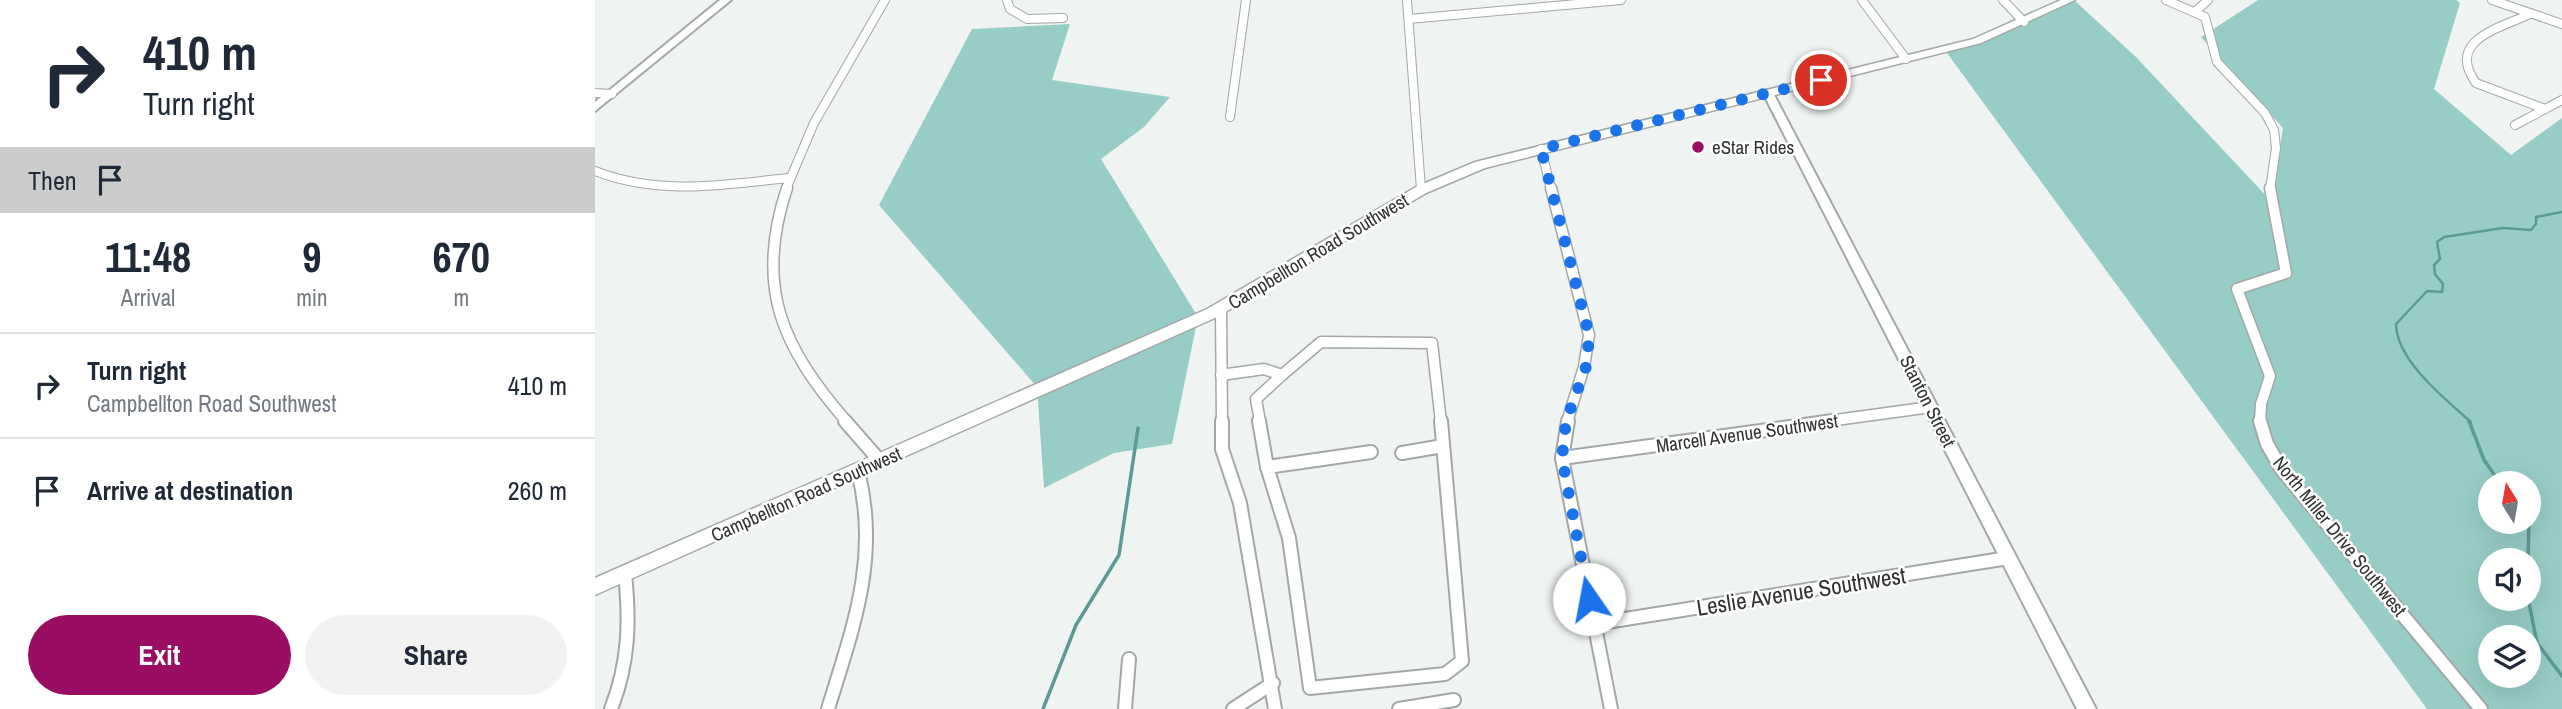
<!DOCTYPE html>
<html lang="en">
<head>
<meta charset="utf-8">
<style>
	body { margin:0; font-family:"Archivo Narrow",sans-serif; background:#f2f2f3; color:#1f2937; height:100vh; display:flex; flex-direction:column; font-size:26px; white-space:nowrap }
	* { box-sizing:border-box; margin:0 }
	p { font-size:23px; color:#747a83 }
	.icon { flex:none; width:38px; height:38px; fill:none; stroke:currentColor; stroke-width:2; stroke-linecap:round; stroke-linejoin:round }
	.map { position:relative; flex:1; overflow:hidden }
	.details { display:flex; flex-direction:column; background:#fff; width:595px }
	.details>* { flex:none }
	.top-card { background:#fff; color:#1f2937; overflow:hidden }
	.needle { width:46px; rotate:349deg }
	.buttons { position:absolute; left:1883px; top:471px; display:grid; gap:14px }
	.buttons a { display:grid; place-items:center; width:63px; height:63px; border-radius:50%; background:#fff; box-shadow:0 7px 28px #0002; font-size:35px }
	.pin { position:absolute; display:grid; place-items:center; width:60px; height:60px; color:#fff; margin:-30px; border:4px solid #fff; border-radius:50%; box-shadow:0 2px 7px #0007 }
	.me { position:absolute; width:77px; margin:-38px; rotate:348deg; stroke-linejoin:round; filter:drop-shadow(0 0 5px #0008) }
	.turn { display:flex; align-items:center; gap:24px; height:147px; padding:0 28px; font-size:32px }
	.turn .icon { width:91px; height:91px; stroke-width:2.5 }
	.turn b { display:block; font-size:49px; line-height:60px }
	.then { display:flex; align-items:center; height:66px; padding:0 28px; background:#0003; gap:14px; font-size:26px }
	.eta { display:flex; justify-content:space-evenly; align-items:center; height:119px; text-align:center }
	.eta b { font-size:42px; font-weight:800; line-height:49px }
	.primary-button { display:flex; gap:14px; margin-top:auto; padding:14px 28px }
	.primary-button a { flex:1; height:80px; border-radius:42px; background:#990e62; color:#fff; font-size:28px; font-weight:800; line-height:80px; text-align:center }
	.primary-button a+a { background:#f2f2f3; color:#1f2937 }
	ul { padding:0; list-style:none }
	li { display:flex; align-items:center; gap:21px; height:105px; padding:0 28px; border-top:2px solid #e0e1e3 }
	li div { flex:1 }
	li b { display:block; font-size:26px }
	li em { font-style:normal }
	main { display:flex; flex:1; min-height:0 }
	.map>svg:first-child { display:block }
	.green { fill:#98cdc7; fill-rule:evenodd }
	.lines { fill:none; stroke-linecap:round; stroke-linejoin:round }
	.stream-far1 { stroke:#5c9b95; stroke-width:2.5 }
	.stream { stroke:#5c9b95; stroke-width:3.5 }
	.minor-far2-casing { stroke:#a3a7a7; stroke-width:10 }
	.minor-far1-casing { stroke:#a3a7a7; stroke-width:13 }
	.minor-casing { stroke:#a3a7a7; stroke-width:16 }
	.tertiary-casing { stroke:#a3a7a7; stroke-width:4 }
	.secondary-casing { stroke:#a3a7a7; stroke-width:3 }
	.minor-far2 { stroke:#fff; stroke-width:8 }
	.minor-far1 { stroke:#fff; stroke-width:10 }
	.minor { stroke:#fff; stroke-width:12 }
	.tertiary { fill:#fff; fill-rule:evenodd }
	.secondary { fill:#fff; fill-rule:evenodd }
	.route { stroke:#1a73e8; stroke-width:12; stroke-dasharray:0 21.6 }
	.poi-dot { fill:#990e62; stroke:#fff; stroke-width:2.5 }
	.labels { text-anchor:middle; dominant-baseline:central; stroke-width:5; stroke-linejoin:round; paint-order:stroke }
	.poi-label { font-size:19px; fill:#313232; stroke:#fff; text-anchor:start }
	.street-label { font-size:19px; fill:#313232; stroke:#fff }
	.near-street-label { font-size:23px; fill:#313232; stroke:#fff }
</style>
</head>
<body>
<main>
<section class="details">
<div class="top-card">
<div class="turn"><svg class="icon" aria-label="right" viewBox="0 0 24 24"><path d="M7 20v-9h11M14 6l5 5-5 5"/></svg><div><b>410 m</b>Turn right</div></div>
<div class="then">Then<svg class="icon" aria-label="arrive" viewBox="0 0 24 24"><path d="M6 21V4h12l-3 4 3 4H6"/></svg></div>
</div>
<div class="eta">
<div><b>11:48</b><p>Arrival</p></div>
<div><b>9</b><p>min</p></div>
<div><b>670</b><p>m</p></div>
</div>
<ul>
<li><svg class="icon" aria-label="right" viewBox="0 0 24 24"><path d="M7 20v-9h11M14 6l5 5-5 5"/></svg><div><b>Turn right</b><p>Campbellton Road Southwest</p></div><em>410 m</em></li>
<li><svg class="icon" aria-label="arrive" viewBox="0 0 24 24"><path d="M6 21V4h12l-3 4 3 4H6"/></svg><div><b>Arrive at destination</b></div><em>260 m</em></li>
</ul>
<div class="primary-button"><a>Exit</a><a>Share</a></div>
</section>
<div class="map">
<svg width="1967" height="709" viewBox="0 0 1967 709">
	<rect width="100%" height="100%" fill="#eff3f2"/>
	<!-- green -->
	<g class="green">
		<path d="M1479 0 1541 57 1676 201 1688 128 1606 37 1663 0H1861L1865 3 1839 89 1916 155 1967 118V709H1832L1352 53ZM1895 483H1934V522H1895ZM1895 560H1934V598H1895ZM1895 637H1934V676H1895Z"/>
		<path d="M475 24 457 80 575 97 549 127 506 159 603 317 577 444 519 453 449 488 442 387 284 205 377 29Z"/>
	</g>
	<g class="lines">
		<!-- stream-far1 -->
		<path class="stream-far1" d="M1876 422C1851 400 1801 360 1801 324L1832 291 1847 292 1848 284 1840 274 1839 265 1845 259 1842 242 1849 237 1908 228 1936 230 1941 224V217L1967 212"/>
		<!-- stream -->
		<g class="stream">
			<path d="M1874 421 1889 460 1905 483"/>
			<path d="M1933 560 1934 520"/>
			<path d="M1933 598 1942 643 1967 676"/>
			<path d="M448 709 481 625 524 555 543 428"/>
		</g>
		<defs>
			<g id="minor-far2">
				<path d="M412 0 415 9 432 19 468 18"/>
				<path d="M812 0 826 189"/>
				<path d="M1267 0 1311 59"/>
				<path d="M1408 0 1429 22"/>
				<path d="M1571 0 1610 17 1622 62 1670 113 1679 130 1681 148 1675 189"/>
				<path d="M1897 0 1967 24"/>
				<path d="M1602 10 1613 0"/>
				<path d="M1935 14C1905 28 1850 40 1881 83L1950 109"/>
				<path d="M814 19 1026 0"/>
				<path d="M0 93 17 94"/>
				<path d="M635 117 651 0"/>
				<path d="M1920 125 1967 100"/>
				<path d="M946 149 956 189"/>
				<path d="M0 171C63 196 127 185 193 178"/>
				<path d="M191 189 219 123 290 0"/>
			</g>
			<g id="minor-far1">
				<path d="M192 188C159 287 187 347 252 422"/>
				<path d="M956 188 994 335 989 367 972 422"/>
				<path d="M626 309 627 422"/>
				<path d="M626 375 669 369 687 375"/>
				<path d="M687 375 726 342 837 343 846 422"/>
				<path d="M665 422 661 399 687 375"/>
				<path d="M1226 422 1336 407"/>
				<path d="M1665 422 1666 404 1675 376 1642 289 1691 273 1675 188"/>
			</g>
			<g id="minor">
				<path d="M250 421 285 461"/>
				<path d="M627 421V449L645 503 680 709"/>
				<path d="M664 421 672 467 694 538 715 688 850 674 867 661 846 421"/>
				<path d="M973 421 967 458 1016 709"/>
				<path d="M1665 421 1672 444 1687 470 1886 709"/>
				<path d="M807 453 848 446"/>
				<path d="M967 458 1238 421"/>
				<path d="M672 467 776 452"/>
				<path d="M999 624 1413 558"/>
				<path d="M16 709C34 663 35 622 30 574"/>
				<path d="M233 709C258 627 285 558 263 471"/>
				<path d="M530 709 534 659"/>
				<path d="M638 709 678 683"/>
				<path d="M804 709 859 700"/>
			</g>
			<g id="tertiary">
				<path d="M125 0H136L0 111V102Z"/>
				<path d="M1173 90 1178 93 1501 709H1482L1168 93Z"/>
			</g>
			<path id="secondary" d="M1466 0H1480L1386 43 890 168 831 193 622 317 0 595V578L612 309 821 187 880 162 1378 39Z"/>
		</defs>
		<!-- minor-far2 casing -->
		<use href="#minor-far2" class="minor-far2-casing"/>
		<!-- minor-far1 casing -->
		<use href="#minor-far1" class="minor-far1-casing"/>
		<!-- minor casing -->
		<use href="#minor" class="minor-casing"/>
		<!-- tertiary casing -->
		<use href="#tertiary" class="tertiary-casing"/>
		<!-- secondary casing -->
		<use href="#secondary" class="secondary-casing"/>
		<!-- minor-far2 -->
		<use href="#minor-far2" class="minor-far2"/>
		<!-- minor-far1 -->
		<use href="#minor-far1" class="minor-far1"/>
		<!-- minor -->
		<use href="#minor" class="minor"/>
		<!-- tertiary -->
		<use href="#tertiary" class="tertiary"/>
		<!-- secondary -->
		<use href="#secondary" class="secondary"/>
	</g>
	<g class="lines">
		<!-- route -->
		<path class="route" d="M994 599 967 458 971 421 992 364 994 335 946 149 1226 80"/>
	</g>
	<!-- markers -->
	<circle class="poi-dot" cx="1103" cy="147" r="7"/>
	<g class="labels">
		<!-- poi labels -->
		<g class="poi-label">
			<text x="1117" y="147">eStar Rides</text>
		</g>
		<!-- street labels -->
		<g class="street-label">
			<text transform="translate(723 251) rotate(-31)">Campbellton Road Southwest</text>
			<text transform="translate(1333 401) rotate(63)">Stanton Street</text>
			<text transform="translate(1152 433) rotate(-8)">Marcell Avenue Southwest</text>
			<text transform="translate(211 494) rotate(-24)">Campbellton Road Southwest</text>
			<text transform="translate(1745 536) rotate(51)">North Miller Drive Southwest</text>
		</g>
		<!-- near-street labels -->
		<g class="near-street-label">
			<text transform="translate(1206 591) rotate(-9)">Leslie Avenue Southwest</text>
		</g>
	</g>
</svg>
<div class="buttons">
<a><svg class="needle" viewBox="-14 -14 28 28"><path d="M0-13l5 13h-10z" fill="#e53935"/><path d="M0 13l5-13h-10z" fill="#747a83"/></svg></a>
<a><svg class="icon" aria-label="sound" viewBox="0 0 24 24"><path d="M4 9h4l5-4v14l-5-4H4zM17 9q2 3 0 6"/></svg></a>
<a><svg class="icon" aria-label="layers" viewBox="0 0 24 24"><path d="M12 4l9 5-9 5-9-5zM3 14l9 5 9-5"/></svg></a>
</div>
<div class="pin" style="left:1226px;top:80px;background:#d93025"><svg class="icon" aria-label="arrive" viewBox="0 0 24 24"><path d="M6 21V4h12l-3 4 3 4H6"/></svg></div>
<svg class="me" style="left:994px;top:599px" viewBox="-20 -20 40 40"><circle r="19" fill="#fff"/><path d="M0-13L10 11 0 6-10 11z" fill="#1a73e8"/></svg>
</div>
</main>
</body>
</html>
